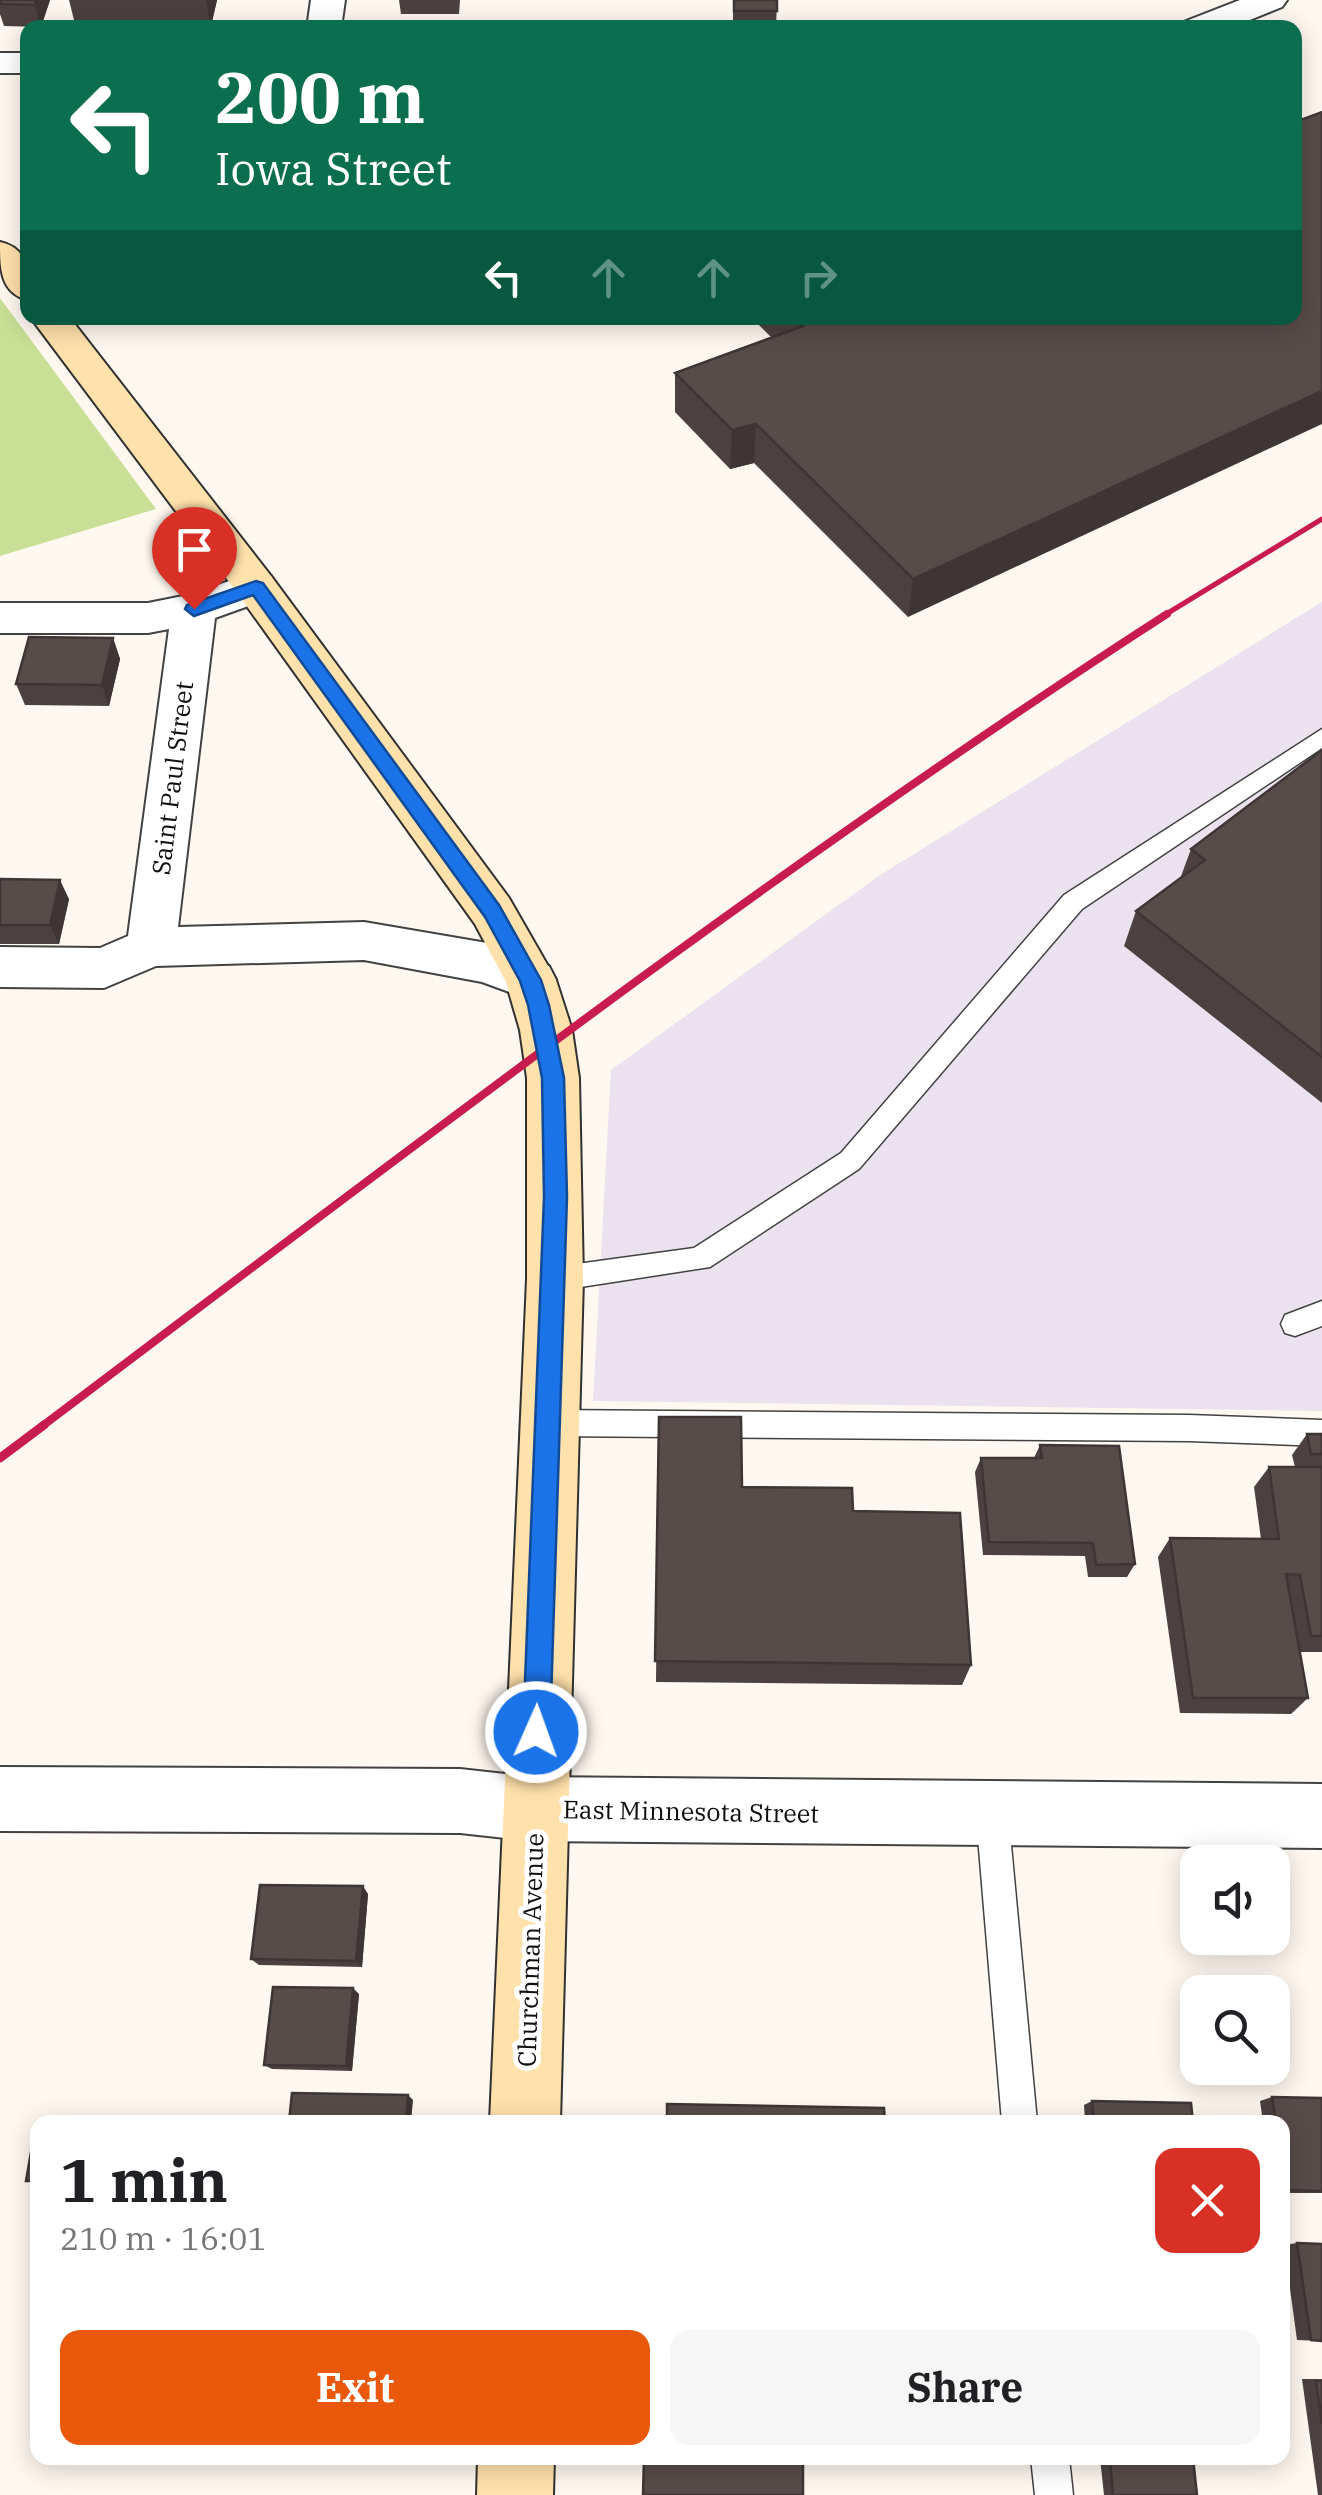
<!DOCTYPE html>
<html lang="en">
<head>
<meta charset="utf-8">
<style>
	body { margin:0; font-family:"IBM Plex Serif",serif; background:#f6f6f6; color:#202124; height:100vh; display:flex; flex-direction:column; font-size:38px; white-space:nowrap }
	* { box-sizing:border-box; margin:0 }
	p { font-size:32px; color:#757577 }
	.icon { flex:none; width:55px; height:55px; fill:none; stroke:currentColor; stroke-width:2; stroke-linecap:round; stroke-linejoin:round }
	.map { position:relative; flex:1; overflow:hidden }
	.drawer { position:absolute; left:30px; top:2115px; width:1260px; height:350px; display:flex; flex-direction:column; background:#fff; border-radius:20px; box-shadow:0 5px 25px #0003 }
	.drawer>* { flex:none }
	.top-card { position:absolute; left:20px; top:20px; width:1282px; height:305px; border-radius:20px; box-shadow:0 5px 25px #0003; background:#0b6e4f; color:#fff; overflow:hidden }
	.buttons { position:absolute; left:1180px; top:1845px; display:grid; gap:20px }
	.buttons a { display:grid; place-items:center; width:110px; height:110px; border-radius:20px; background:#fff; box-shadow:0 5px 25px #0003; font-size:50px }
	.pin { position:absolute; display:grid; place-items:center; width:85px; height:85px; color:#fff; margin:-102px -42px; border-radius:50% 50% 50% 0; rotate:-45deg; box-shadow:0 0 10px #0007 }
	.pin .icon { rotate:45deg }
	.me { position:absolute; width:110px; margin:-55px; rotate:2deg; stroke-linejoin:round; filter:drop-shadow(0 0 8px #0008) }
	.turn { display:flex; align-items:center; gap:35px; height:210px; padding:0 30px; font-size:45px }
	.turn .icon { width:130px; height:130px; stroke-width:2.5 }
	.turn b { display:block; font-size:70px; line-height:85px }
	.lanes { display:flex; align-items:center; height:95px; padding:0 30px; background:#0003; justify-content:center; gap:50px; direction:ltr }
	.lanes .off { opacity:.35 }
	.round { display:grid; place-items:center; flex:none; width:105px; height:105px; border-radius:20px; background:#f6f6f6 }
	.overview { display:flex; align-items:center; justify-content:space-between; height:170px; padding:0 30px }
	h1 { font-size:60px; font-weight:700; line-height:75px }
	.cta { display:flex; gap:20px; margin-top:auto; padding:20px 30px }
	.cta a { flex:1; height:115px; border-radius:20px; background:#ea580c; color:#fff; font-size:40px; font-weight:700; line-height:115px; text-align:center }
	.cta a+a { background:#f6f6f6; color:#202124 }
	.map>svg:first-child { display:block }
	.industrial { fill:#eae2ee }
	.forest { fill:#c8df95 }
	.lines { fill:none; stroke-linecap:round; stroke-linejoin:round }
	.service-casing { stroke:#424242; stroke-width:3 }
	.minor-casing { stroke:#424242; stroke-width:4 }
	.tertiary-casing { stroke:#424242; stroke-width:4 }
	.secondary-casing { stroke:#313131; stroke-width:4 }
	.service { fill:#fff; fill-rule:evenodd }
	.minor { fill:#fff; fill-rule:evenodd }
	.tertiary { fill:#fff; fill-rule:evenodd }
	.secondary { fill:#ffe1ab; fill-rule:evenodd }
	.rail-far2 { stroke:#c91c4e; stroke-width:5 }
	.rail-far1 { stroke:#c91c4e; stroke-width:8 }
	.rail { stroke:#c91c4e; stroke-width:9 }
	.wall { fill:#4c4140 }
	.shaded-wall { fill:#3e3534 }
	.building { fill:#584c4a; stroke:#3e3534; stroke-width:2.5 }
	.route { fill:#1a73e8; stroke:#114b97; stroke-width:2.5 }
	.labels { text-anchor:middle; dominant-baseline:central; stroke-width:10; stroke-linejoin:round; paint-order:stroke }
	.street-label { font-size:25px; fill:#0f0f0f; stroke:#fff }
</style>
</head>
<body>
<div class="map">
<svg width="1322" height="2495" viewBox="0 0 1322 2495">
	<rect width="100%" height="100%" fill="#fff8f0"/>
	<!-- industrial -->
	<path class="industrial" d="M1322 602V1411L593 1401 611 1070 880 875Z"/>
	<!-- forest -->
	<path class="forest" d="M0 298 156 509 0 556Z"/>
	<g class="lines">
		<defs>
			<g id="service">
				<path d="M1322 729V748L1082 909 859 1169 710 1267 555 1291 545 1288 541 1279 545 1270 555 1267 694 1248 841 1153 1064 895Z"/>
				<path d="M1322 1301V1326L1295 1336 1285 1333 1281 1324 1285 1315Z"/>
				<path d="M549 1410 1189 1415 1322 1420V1446L1189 1441 549 1436 539 1432 534 1423 539 1414Z"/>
				<path d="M992 1797 1003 1802 1008 1813 1037 2122H1002L976 1813 981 1802Z"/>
				<path d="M1031 2458H1069L1073 2495H1035Z"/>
			</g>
			<g id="minor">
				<path d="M311 0H345L341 28H307Z"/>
				<path d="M1240 0H1287L1282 7 1230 28H1181L1186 21Z"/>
				<rect x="0" y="53" width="28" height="20"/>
				<path d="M256 572 271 576 278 587 271 598 215 618 178 927 364 922 487 943 549 966 556 980 549 994 531 1000 482 982 364 960 156 966 104 988 0 987V947L100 948 128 936 169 629 148 633H0V603H148L188 595Z"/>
			</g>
			<path id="tertiary" d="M0 1767 460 1769 533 1777 1322 1784V1848L533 1841 460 1833 0 1831Z"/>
			<g id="secondary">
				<path d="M0 242C31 249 28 274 28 300 0 293 0 268 0 242Z"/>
				<path d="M31 318H70L271 576 509 898 556 980 572 1030 579 1078 583 1279 560 2122H490L527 1279V1078L520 1030 506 982 475 924 241 598Z"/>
				<path d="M478 2458H554L553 2495H477Z"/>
			</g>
		</defs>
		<!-- service casing -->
		<use href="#service" class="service-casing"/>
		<!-- minor casing -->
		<use href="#minor" class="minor-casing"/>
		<!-- tertiary casing -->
		<use href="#tertiary" class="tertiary-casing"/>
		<!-- secondary casing -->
		<use href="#secondary" class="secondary-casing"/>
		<!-- service -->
		<use href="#service" class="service"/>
		<!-- minor -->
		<use href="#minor" class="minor"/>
		<!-- tertiary -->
		<use href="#tertiary" class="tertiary"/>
		<!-- secondary -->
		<use href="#secondary" class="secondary"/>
		<!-- rail-far2 -->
		<path class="rail-far2" d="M1163 616 1322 519"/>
		<!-- rail-far1 -->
		<path class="rail-far1" d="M41 1427C410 1149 778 865 1167 614"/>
		<!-- rail -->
		<path class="rail" d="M0 1458 44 1425"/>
	</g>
	<!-- wall -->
	<g class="wall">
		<path d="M0 0H50L41 27 4 26 0 14Z"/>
		<path d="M69 0H217L211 26 144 28H76Z"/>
		<path d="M399 0H460L459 14H401Z"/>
		<path d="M733 0H777L776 28H733Z"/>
		<path d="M752 318H1295L908 617 754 463 730 469 675 412V373L772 338Z"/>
		<path d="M113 638 120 659 109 706 25 705 16 684Z"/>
		<path d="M1322 750V1103L1124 946 1136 911 1180 879 1191 849Z"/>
		<path d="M0 879 69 899 59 944H0Z"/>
		<path d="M659 1417 742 1487 853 1511 971 1665 962 1685 656 1682Z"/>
		<path d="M1307 1434H1322V1652H1300L1308 1698 1291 1714 1180 1713 1158 1557 1170 1538 1261 1539 1254 1487 1269 1467H1295L1292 1455Z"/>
		<path d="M1040 1445 1135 1564 1127 1577H1088L1085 1556 983 1555 975 1472 981 1458H1034Z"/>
		<path d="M368 1894 362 1967 259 1965 251 1959Z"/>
		<path d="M359 1994 352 2071 272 2069 264 2065Z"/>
		<path d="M1272 2097 1322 2098V2193H1282V2122H1263L1260 2101Z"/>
		<path d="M1092 2101 1193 2122H1085L1084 2105Z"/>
		<path d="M1297 2243 1322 2341 1297 2340 1284 2245Z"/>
		<path d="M1302 2379H1322V2495H1318Z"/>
		<path d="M1100 2458H1193L1197 2495H1104Z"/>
	</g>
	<!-- shaded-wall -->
	<g class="shaded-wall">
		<path d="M36 0H50L41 27 35 5Z"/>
		<path d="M206 0H217L211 26Z"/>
		<path d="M1322 391V424L908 617 913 579Z"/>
		<path d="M756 424 754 463 730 469 732 430Z"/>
		<path d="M113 638 120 659 109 706 102 685Z"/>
		<path d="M60 880 69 899 59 944 50 925Z"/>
		<path d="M363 1886 368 1894 362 1967 356 1961Z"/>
		<path d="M353 1988 359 1994 352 2071 346 2066Z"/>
		<path d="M408 2095 413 2100 411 2122H406Z"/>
	</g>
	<!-- building -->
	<g class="building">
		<path d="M0 0H36L35 5 0 4Z"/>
		<rect x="734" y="0" width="43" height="11"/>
		<path d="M1322 112V391L913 579 756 424 732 430 675 373 803 326 794 318H1295V122Z"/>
		<path d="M29 637 113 638 102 685 16 684Z"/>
		<path d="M1322 750V1057L1136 911 1205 860 1191 849Z"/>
		<path d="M0 879 60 880 50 925H0Z"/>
		<path d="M659 1417H741L742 1487 852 1488 853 1511 960 1513 971 1665 655 1661Z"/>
		<path d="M1307 1434H1322V1454H1311Z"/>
		<path d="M1040 1445 1119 1446 1135 1564 1096 1565 1093 1543 989 1542 981 1458H1042Z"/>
		<path d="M1269 1467H1322V1636H1311L1300 1575 1286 1574 1308 1698H1193L1170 1538 1279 1539Z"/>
		<path d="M260 1885 363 1886 356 1961 251 1959Z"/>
		<path d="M273 1987 353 1988 346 2066 264 2065Z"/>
		<path d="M292 2093 408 2095 406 2122H289Z"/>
		<path d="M1272 2097 1322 2098V2191L1285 2190 1282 2174V2122H1276Z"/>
		<path d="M1092 2101 1191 2103 1193 2122H1094Z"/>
		<path d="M667 2104 884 2108 885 2122H667Z"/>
		<path d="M36 2123H38V2181H26Z"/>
		<path d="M1297 2243 1322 2244V2341L1311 2340Z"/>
		<path d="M1316 2381H1322V2424Z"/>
		<path d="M644 2458H803V2495H643Z"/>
		<path d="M1110 2458H1193L1197 2495H1113Z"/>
	</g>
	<!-- route -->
	<path class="route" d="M256 581 263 583 499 905 541 980 549 1005 564 1078 567 1197 550 1732 546 1741 536 1745 527 1741 523 1732 544 1197 542 1078 528 1005 520 981 485 917 253 595 194 616 185 609 187 605Z"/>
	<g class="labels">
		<!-- street labels -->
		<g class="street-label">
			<text transform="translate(172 778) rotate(-83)">Saint Paul Street</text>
			<text transform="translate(691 1811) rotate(1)">East Minnesota Street</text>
			<text transform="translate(530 1950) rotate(-88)">Churchman Avenue</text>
		</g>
	</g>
</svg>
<div class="buttons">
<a><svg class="icon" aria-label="sound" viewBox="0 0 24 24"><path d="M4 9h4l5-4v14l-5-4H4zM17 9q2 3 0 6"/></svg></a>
<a><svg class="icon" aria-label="search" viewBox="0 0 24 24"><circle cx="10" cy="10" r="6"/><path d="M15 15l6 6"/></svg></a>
</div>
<div class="pin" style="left:194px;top:609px;background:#d93025"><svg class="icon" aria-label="arrive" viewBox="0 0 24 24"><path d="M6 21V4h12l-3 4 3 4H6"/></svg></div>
<svg class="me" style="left:536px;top:1732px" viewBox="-20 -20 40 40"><circle r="17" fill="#1a73e8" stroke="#fff" stroke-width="3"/><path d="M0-11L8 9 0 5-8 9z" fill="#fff"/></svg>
<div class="top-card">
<div class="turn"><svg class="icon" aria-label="left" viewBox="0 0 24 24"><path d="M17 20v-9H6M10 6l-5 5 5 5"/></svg><div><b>200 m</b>Iowa Street</div></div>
<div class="lanes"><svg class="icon" aria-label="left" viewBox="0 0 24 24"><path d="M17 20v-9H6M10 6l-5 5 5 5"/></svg><svg class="icon off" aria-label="ahead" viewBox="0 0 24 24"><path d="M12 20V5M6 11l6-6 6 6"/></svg><svg class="icon off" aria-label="ahead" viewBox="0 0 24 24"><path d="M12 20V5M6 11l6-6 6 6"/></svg><svg class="icon off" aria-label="right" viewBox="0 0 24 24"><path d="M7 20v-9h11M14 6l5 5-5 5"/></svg></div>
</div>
<section class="drawer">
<div class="overview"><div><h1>1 min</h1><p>210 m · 16:01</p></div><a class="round" style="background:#d93025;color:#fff"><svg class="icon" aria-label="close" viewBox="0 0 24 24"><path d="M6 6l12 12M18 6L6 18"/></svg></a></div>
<div class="cta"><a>Exit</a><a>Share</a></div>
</section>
</div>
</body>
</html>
